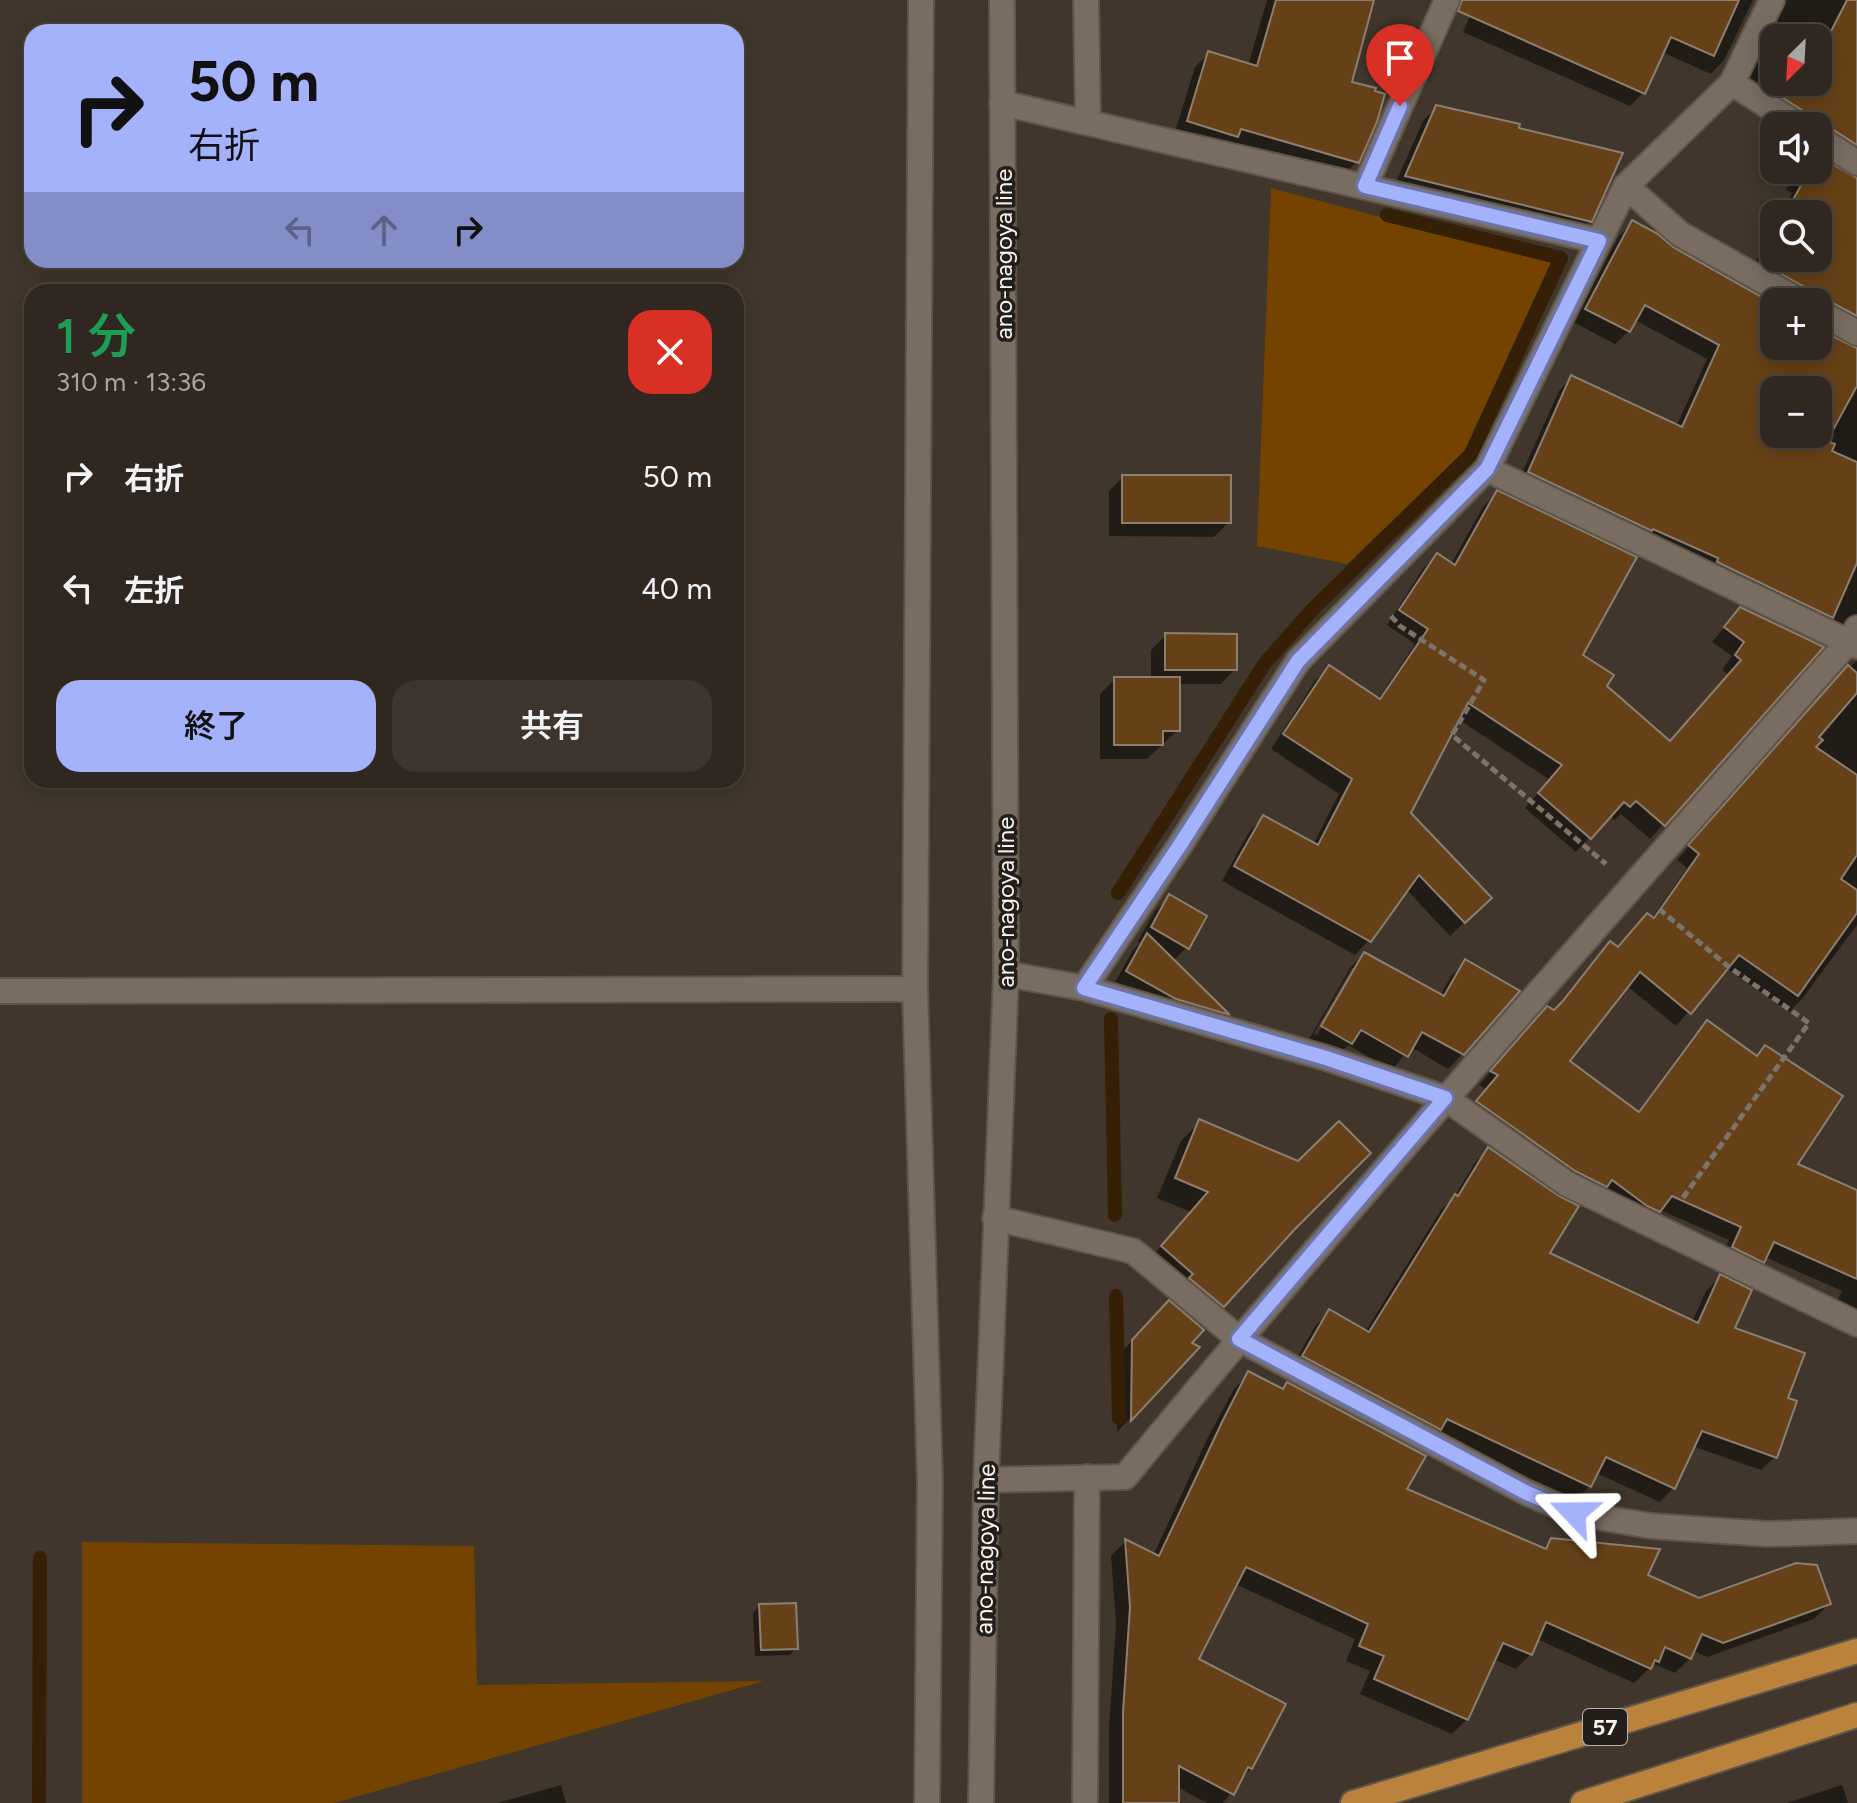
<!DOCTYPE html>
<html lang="ja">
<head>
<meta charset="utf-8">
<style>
	body { margin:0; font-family:Figtree,"Noto Sans JP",sans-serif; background:#3c342d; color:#f1f3f6; height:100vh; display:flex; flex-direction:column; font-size:30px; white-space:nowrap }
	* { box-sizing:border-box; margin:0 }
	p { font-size:26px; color:#a8a6a5 }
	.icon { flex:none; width:44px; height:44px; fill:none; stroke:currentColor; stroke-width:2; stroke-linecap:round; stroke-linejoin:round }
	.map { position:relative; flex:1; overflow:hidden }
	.panel { position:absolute; left:24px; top:284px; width:720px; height:504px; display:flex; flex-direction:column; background:#302820; border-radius:24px; box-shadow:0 4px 20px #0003,0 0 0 2px #4b443e }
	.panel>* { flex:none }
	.guide { position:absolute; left:24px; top:24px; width:720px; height:244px; border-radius:24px; box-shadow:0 4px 20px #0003,0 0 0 2px #4b443e; background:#a4b2fc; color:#111; overflow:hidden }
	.needle { width:52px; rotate:204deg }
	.fabs { position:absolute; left:1760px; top:24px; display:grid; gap:16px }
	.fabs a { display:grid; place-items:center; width:72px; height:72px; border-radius:16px; background:#302820; box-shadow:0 4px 20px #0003,0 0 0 2px #4b443e; font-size:40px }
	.pin { position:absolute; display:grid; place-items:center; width:68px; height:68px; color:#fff; margin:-82px -34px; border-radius:50% 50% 50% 0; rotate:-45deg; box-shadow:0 0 8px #0007 }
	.pin .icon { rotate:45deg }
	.me { position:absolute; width:88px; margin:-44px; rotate:293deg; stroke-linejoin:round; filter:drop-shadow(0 0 6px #0008) }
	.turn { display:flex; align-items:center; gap:28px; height:168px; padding:0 32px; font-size:36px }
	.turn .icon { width:104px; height:104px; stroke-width:2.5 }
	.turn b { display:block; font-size:56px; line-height:68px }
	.lanes { display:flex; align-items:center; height:76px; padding:0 32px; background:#0003; justify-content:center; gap:40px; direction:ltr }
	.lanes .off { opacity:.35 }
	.round { display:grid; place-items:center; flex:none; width:84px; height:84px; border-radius:24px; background:#3c342d }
	.headline { display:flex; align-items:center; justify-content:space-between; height:136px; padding:0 32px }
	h1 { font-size:48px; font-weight:600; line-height:60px; color:#1e9e55 }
	.cta { display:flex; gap:16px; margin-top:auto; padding:16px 32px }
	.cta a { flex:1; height:92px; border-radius:24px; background:#a4b2fc; color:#111; font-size:32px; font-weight:600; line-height:92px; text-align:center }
	.cta a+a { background:#3c342d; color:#f1f3f6 }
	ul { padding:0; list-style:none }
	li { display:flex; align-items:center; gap:24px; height:112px; padding:0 32px }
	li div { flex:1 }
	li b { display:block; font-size:30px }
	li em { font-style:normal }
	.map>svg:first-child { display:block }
	.green { fill:#744300 }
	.shadow { fill:#0007; fill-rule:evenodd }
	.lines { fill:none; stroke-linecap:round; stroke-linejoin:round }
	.stream { stroke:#351f06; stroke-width:14 }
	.building { fill:#664117; stroke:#8b7f73; stroke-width:2; fill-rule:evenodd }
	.minor-casing { stroke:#5e554b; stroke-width:28 }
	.secondary-casing { stroke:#5e554b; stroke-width:28 }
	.primary-casing { stroke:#5e554b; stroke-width:28 }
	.path { stroke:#7c736a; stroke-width:5; stroke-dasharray:8 4; stroke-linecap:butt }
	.minor { stroke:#796d61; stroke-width:24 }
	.secondary { stroke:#796d61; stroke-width:24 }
	.primary { stroke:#bb823b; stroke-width:24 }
	.route-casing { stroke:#6b74a4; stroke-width:20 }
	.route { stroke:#a4b2fc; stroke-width:14 }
	.labels { text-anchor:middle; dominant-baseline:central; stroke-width:7; stroke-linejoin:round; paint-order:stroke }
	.shield { fill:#231e1a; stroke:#bab3ad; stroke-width:2 }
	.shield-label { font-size:22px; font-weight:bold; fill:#faf3ec }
	.street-label { font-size:24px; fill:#faf3ec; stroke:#231e1a }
</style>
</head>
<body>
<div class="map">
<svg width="1857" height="1803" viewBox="0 0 1857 1803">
	<rect width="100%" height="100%" fill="#40362b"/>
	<!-- green -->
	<g class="green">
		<path d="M1271 188 1551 262 1464 452 1347 564 1257 546Z"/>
		<path d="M82 1542 474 1546 477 1685 764 1681 334 1803H82Z"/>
	</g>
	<!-- shadow -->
	<g class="shadow">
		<path d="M1267 0H1372L1349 83 1357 161 1343 176 1174 135 1195 67 1209 53 1248 66Z"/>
		<path d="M1477 0H1753L1724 60 1711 74 1662 52 1643 93 1630 106 1463 32Z"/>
		<path d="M1766 0H1857V170L1818 142V126H1793L1741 87ZM1774 38H1818V82H1774Z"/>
		<path d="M1437 107 1517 130 1590 221 1576 235 1393 189 1423 121Z"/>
		<path d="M1818 158 1857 180V339L1748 275 1774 227V258H1818V214H1781L1792 193 1786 190 1797 170H1818Z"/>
		<path d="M1632 223 1672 249 1774 306V346H1818V331L1857 348V634L1516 486 1559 391 1572 378 1676 427 1707 359 1635 320 1629 331 1615 344 1573 322 1619 236ZM1774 390H1818V434H1774Z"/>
		<path d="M1123 477 1229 522 1214 537 1109 536V491Z"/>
		<path d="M1497 493 1580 656 1604 686 1669 743 1729 675 1722 670 1732 656 1712 642 1740 609 1821 647 1650 839 1621 814 1615 820 1609 815 1576 852 1525 808 1550 780 1458 719 1408 814 1489 898 1450 936 1406 889 1369 940 1355 955 1222 881 1249 832 1263 817 1313 845 1339 794 1271 749 1315 681 1330 667 1378 699 1415 644 1387 625 1423 569 1437 555 1451 564 1483 507Z"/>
		<path d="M1166 635 1235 669 1221 684H1178V730L1147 759H1100V694L1115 679H1151V650Z"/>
		<path d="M1857 661V925L1802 999 1789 1012 1726 968 1676 1026 1627 986 1567 1061 1637 1113 1694 1035 1707 1022 1755 1057 1766 1047 1795 1165 1857 1193V1321L1833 1310 1842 1291 1765 1257 1749 1275 1720 1261 1729 1240 1660 1210 1645 1225 1464 1115 1486 1089 1479 1085 1534 1022 1553 1012 1611 944 1617 949 1647 915 1651 919 1687 868 1677 860 1839 676Z"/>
		<path d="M1169 897 1187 947 1173 961 1228 1015 1214 1028 1113 986 1133 950 1140 943 1138 941 1155 911Z"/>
		<path d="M1364 954 1440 996 1451 976 1466 962 1462 1054 1448 1069 1411 1047 1392 1070 1348 1045 1336 1057 1308 1041 1350 968ZM1352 968H1357L1317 1035 1314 1033Z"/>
		<path d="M1200 1122 1292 1229 1204 1325 1143 1267 1191 1212 1157 1198 1181 1141Z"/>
		<path d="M1488 1149 1548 1254 1692 1322 1706 1291 1720 1277 1733 1329 1786 1399 1775 1457 1761 1470 1692 1446 1673 1488 1660 1502 1596 1473 1590 1486 1576 1500 1435 1433 1290 1370 1316 1325 1330 1312 1365 1332 1441 1210 1453 1199 1475 1163Z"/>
		<path d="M1154 1317 1196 1347 1117 1432 1118 1356Z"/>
		<path d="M1249 1374 1404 1490 1542 1550 1551 1540 1699 1600 1829 1604 1814 1619 1707 1657 1693 1651 1690 1658 1675 1673 1654 1664 1634 1683 1537 1639 1531 1654 1516 1669 1493 1659 1467 1719 1452 1734 1360 1694 1370 1671 1346 1661 1355 1639 1235 1584 1196 1659 1251 1768 1223 1803H1207L1177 1787V1803H1109V1728L1116 1623 1111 1556 1126 1541 1153 1556 1208 1437 1234 1389Z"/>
		<path d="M759 1606 796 1648 790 1655 755 1656 753 1613Z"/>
		<path d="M561 1785 566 1803H497Z"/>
		<path d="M1842 1785 1848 1803H1787Z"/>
	</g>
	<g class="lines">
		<!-- stream -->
		<g class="stream">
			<path d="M1118 893 1265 663 1312 610 1471 454 1561 258 1387 215"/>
			<path d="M1111 1019 1115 1215"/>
			<path d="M1116 1296 1119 1418"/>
			<path d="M39 1803 40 1558"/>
		</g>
	</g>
	<!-- building -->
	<g class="building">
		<path d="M1276 0H1374L1352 82 1376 88 1375 91 1385 94 1377 122 1359 163 1241 129 1238 137 1187 121 1208 51 1257 66Z"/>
		<path d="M1462 0H1739L1714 56 1671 37 1645 94 1458 11Z"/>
		<path d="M1847 0H1857V145L1767 88 1774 75V82H1818V38H1796L1803 27 1826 41Z"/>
		<path d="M1436 105 1520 124 1519 128 1623 153 1592 222 1405 176Z"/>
		<path d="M1818 156 1857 178V316L1825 299 1815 298 1808 289 1760 262 1774 235V258H1818V214H1785L1804 180 1798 176 1801 170H1818Z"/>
		<path d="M1632 220 1658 234 1673 247 1774 304V346H1818V329L1857 348V386L1827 441 1835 444 1832 451 1857 462V563L1833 618 1717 562 1718 558 1653 529 1652 531 1528 472 1571 375 1682 427 1719 345 1645 305 1630 332 1585 309ZM1774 390H1818V434H1774Z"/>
		<rect x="1122" y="475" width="109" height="48"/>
		<path d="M1497 490 1637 557 1583 655 1614 675 1607 686 1670 741 1741 660 1735 655 1744 642 1724 627 1740 607 1824 647 1665 826 1636 801 1630 807 1624 802 1591 839 1538 793 1562 765 1468 703 1411 813 1492 898 1465 923 1419 875 1371 942 1234 866 1263 815 1318 845 1352 779 1283 734 1329 665 1380 699 1428 629 1399 610 1437 553 1455 565Z"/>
		<path d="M1165 633 1237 634V670H1165Z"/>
		<path d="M1848 665 1857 673V693L1819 737 1823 740 1816 747 1857 775V855L1841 879 1857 890V913L1798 996 1739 955 1691 1014 1640 972 1570 1061 1639 1112 1707 1020 1757 1056 1765 1045 1843 1096 1798 1164 1857 1190V1279L1774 1242 1764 1263 1732 1247 1741 1227 1672 1196 1660 1212 1647 1206 1612 1180 1607 1187 1575 1171 1476 1101 1498 1075 1490 1071 1547 1006 1554 1010 1562 1002 1610 941 1618 947 1647 913 1654 918 1699 854 1688 845Z"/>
		<path d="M1114 677H1180V731H1163V745H1114Z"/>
		<path d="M1169 894 1207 916 1189 949 1151 927Z"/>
		<path d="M1147 933 1230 1015 1176 999 1126 971Z"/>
		<path d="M1364 952 1444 996 1465 959 1520 991 1464 1055 1422 1032 1408 1057 1361 1030 1352 1044 1321 1026Z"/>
		<path d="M1199 1119 1298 1161 1339 1121 1371 1153 1294 1230 1224 1307 1189 1278 1193 1274 1161 1246 1208 1192 1175 1178Z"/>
		<path d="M1488 1147 1559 1196 1579 1206 1550 1253 1698 1323 1720 1274 1752 1290 1735 1328 1805 1353 1788 1398 1797 1401 1777 1458 1702 1431 1675 1489 1606 1457 1591 1487 1447 1419 1441 1430 1302 1356 1329 1309 1369 1332 1455 1194 1458 1196Z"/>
		<path d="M1169 1300 1204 1330 1192 1343 1200 1347 1131 1421 1132 1340Z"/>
		<path d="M1248 1371 1283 1389 1287 1382 1426 1456 1407 1489 1546 1549 1551 1538 1660 1549 1648 1575 1699 1598 1796 1563 1817 1565 1831 1604 1723 1643 1702 1634 1691 1659 1665 1647 1659 1662 1655 1660 1651 1669 1546 1622 1532 1655 1503 1643 1468 1720 1374 1679 1384 1656 1359 1646 1368 1624 1246 1567 1199 1659 1286 1704 1252 1769 1248 1767 1234 1795 1179 1766V1803H1123V1712L1130 1607 1125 1539 1159 1556 1223 1420Z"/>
		<path d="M796 1603 798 1649 761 1650 759 1604Z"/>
	</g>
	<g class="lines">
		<defs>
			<g id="minor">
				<path d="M1086 0 1088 122"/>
				<path d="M1732 83 1799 126"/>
				<path d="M1002 103 1599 241"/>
				<path d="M1818 138 1857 163"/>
				<path d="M1365 186 1447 0"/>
				<path d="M1626 186 1680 234 1801 302"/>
				<path d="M1818 312 1857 333"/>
				<path d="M1487 469 1857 646"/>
				<path d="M1006 974 1084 988 1326 1058 1445 1098 1567 1184 1857 1324"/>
				<path d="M1084 988 1180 845 1298 661 1487 469 1626 186 1732 83 1772 0"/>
				<path d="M0 991 915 989"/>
				<path d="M995 1218 1133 1251 1239 1339 1527 1493 1574 1513 1651 1526 1767 1534 1857 1531"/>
				<path d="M986 1480 1125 1477C1360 1192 1605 917 1849 641L1857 628"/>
				<path d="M1085 1800 1087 1477"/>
			</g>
			<g id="secondary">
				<path d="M921 0 915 989 930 1482 927 1803"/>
				<path d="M981 1803 986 1480 1006 974 1002 0"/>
			</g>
			<g id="primary">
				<path d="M1353 1803 1857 1651"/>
				<path d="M1583 1803 1857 1715"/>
			</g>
		</defs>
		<!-- minor casing -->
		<use href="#minor" class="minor-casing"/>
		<!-- secondary casing -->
		<use href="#secondary" class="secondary-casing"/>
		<!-- primary casing -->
		<use href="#primary" class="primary-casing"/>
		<!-- path -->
		<g class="path">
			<path d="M1391 616 1400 626 1484 680 1452 735 1606 864"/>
			<path d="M1659 909 1729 967 1809 1023 1682 1199"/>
		</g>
		<!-- minor -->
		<use href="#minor" class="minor"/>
		<!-- secondary -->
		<use href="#secondary" class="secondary"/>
		<!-- primary -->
		<use href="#primary" class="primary"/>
	</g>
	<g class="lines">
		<defs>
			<path id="route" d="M1400 106 1365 186 1599 241 1487 469 1298 661 1180 845 1084 988 1326 1058 1445 1098 1239 1339 1527 1493 1574 1513"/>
		</defs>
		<!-- route casing -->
		<use href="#route" class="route-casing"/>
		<!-- route -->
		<use href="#route" class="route"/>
	</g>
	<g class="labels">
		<!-- shield labels -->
		<rect class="shield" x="1583" y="1709" width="44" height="36" rx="6"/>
		<g class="shield-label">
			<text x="1605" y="1727">57</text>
		</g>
		<!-- street labels -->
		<g class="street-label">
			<text transform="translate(1003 254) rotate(-90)">ano-nagoya line</text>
			<text transform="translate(1005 902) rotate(-90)">ano-nagoya line</text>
			<text transform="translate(985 1549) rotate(-89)">ano-nagoya line</text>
		</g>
	</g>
</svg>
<div class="fabs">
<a><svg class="needle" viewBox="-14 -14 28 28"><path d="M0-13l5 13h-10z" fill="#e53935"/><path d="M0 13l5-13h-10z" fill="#a8a6a5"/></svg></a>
<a><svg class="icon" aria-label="sound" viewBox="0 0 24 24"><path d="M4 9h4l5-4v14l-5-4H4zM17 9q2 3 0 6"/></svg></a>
<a><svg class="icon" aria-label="search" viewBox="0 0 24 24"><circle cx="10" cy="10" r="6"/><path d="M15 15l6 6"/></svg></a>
<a>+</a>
<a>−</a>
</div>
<div class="pin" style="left:1400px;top:106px;background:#d93025"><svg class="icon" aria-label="arrive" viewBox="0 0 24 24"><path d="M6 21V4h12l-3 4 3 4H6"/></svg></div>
<svg class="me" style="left:1574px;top:1513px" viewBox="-20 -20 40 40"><path d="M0-17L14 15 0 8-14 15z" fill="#a4b2fc" stroke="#fff" stroke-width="4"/></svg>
<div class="guide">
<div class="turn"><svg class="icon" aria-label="right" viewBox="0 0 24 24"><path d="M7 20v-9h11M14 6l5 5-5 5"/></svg><div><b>50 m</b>右折</div></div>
<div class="lanes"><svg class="icon off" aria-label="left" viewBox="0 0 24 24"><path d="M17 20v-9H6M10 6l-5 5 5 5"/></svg><svg class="icon off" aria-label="ahead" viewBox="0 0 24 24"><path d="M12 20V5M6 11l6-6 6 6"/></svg><svg class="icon" aria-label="right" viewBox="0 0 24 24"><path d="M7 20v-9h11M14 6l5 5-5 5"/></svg></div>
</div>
<section class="panel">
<div class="headline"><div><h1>1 分</h1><p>310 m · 13:36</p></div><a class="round" style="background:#d93025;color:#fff"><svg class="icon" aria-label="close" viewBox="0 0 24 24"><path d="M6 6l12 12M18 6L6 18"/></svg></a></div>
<ul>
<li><svg class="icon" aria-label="right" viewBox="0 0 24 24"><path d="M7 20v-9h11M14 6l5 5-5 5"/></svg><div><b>右折</b></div><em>50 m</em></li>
<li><svg class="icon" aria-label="left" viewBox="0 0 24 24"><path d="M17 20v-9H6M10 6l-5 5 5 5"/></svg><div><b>左折</b></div><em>40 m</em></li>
</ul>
<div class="cta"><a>終了</a><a>共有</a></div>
</section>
</div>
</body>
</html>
